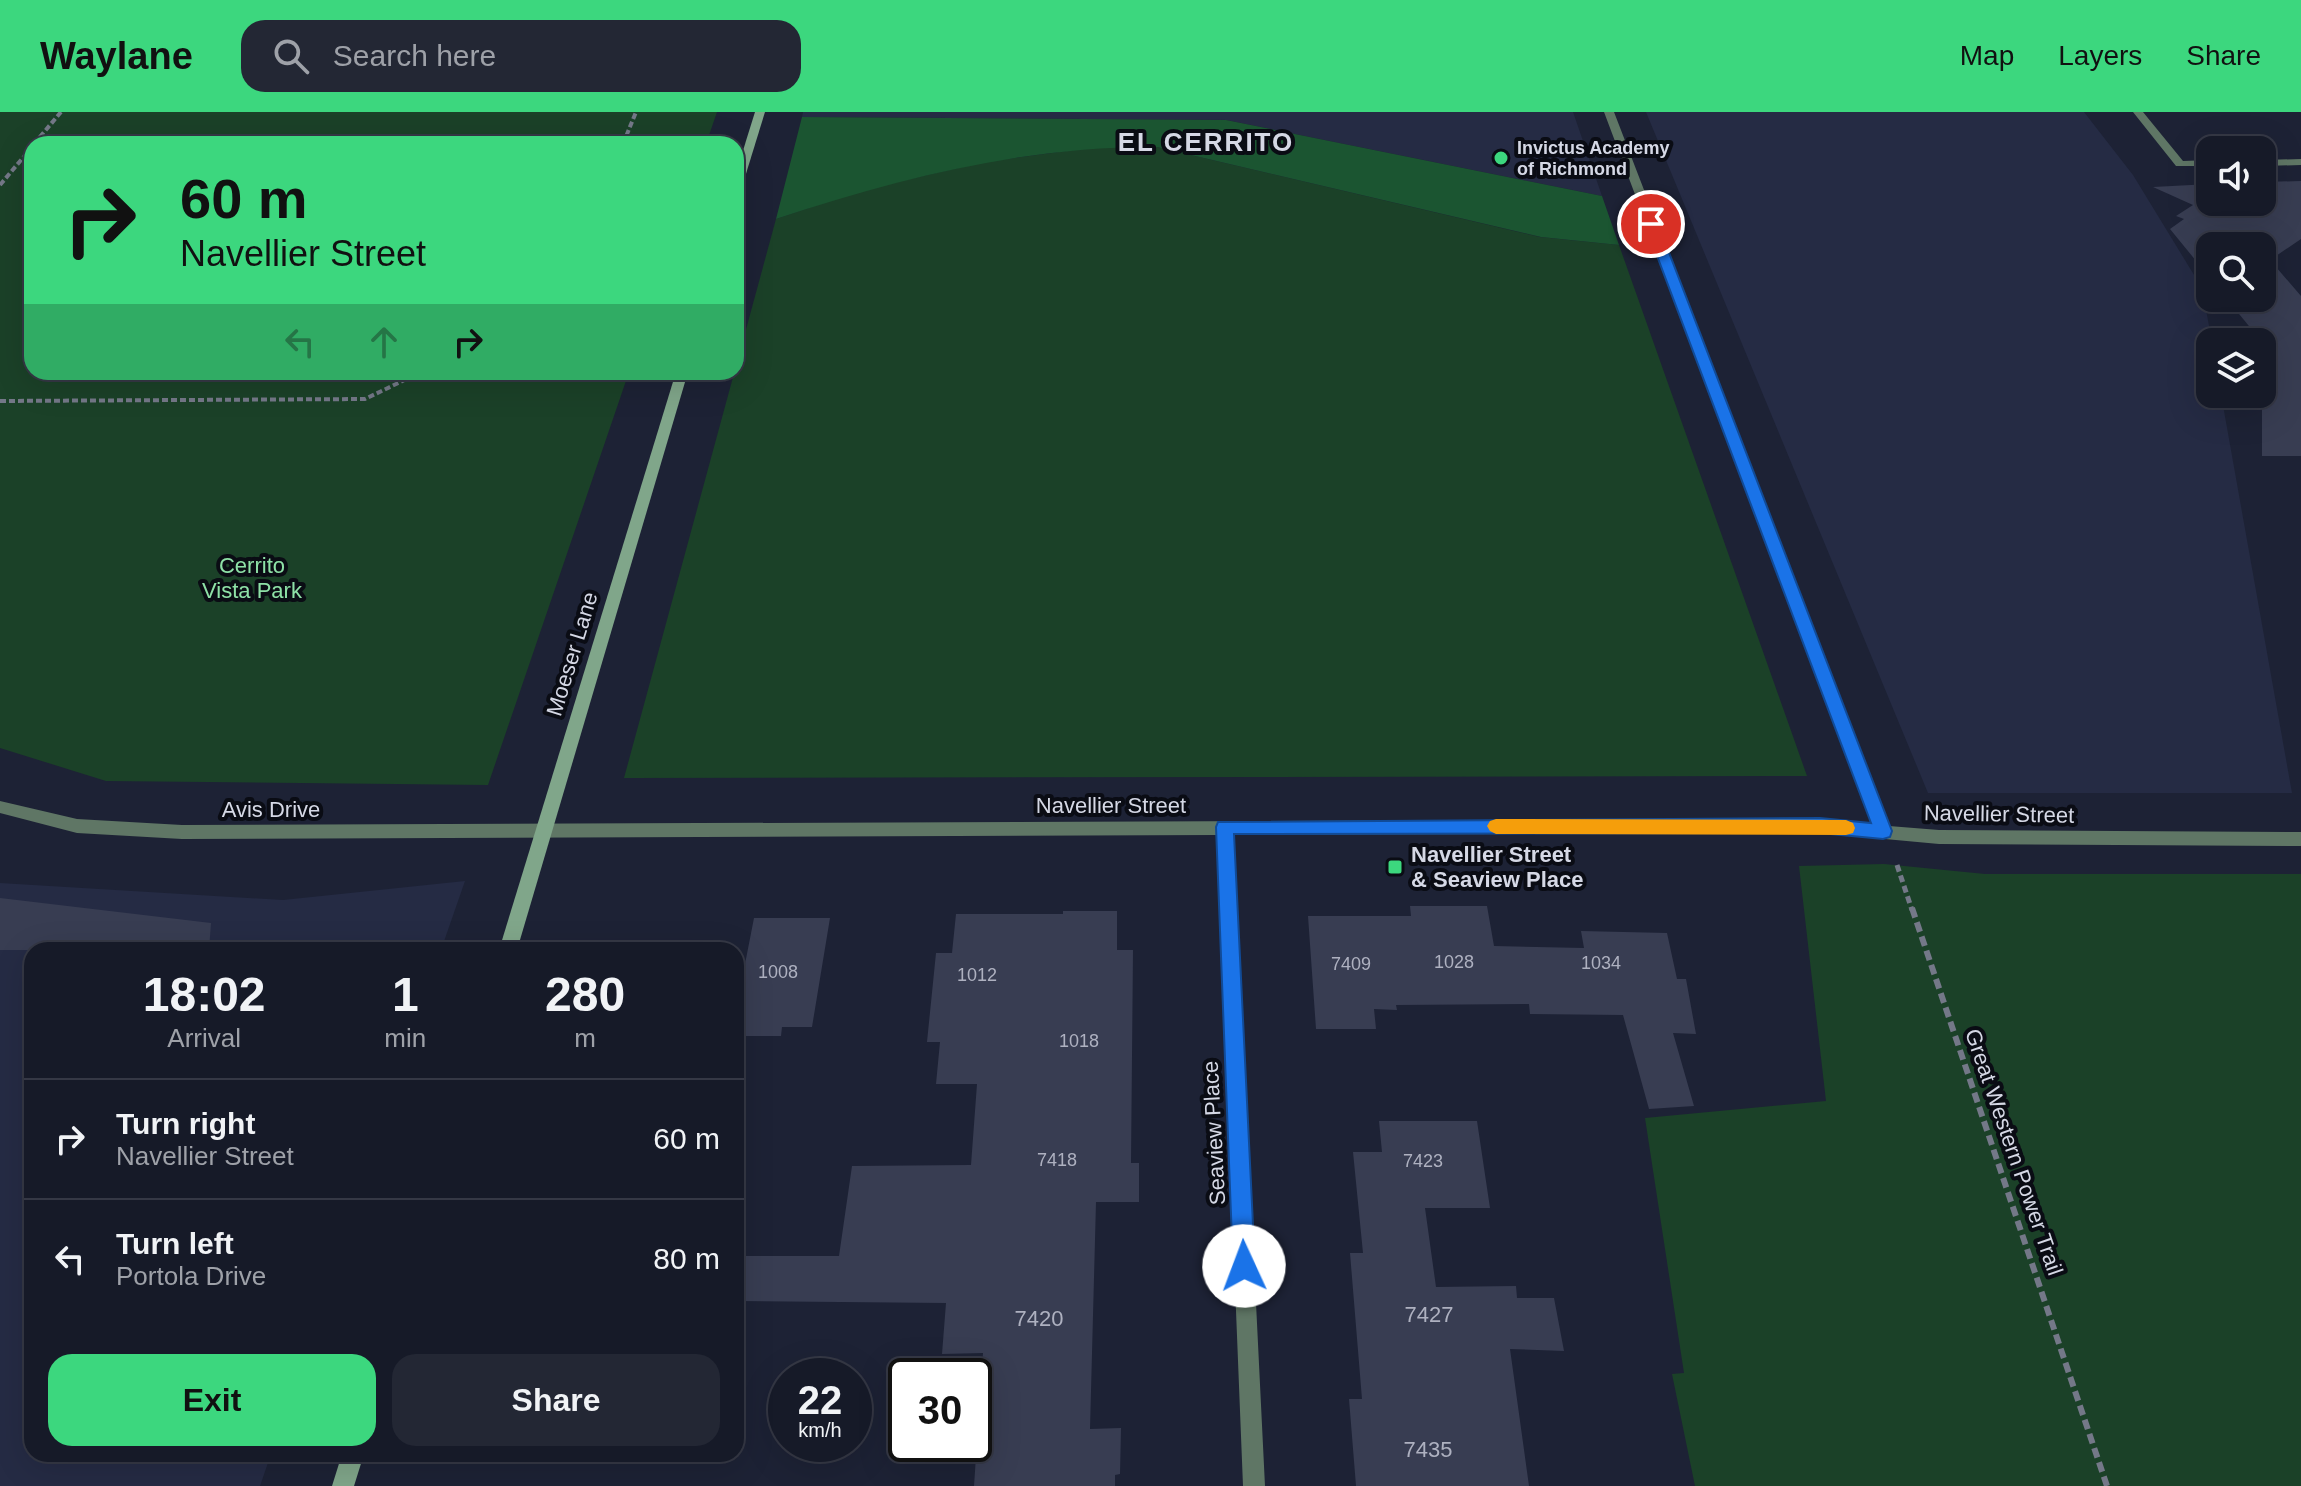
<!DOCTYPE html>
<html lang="en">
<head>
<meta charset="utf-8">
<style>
	body { margin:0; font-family:Helvetica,sans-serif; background:#232734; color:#f1f3f6; height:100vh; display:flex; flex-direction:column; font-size:30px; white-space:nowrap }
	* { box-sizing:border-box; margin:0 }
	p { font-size:26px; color:#9ea1a8 }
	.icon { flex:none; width:44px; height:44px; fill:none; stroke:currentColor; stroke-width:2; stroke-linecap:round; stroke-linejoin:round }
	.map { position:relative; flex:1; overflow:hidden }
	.details { position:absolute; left:24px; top:830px; width:720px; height:520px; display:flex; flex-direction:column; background:#161a28; border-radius:24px; box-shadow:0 8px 32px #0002,0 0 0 2px #353845 }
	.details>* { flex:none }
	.top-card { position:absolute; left:24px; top:24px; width:720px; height:244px; border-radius:24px; box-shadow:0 8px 32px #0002,0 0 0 2px #353845; background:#3cd77e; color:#111; overflow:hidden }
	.buttons { position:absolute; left:2196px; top:24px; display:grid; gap:16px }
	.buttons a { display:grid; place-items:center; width:80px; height:80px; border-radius:16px; background:#161a28; box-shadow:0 8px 32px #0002,0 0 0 2px #353845; font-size:40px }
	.speed { position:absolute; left:768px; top:1246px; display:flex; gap:16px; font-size:40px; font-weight:700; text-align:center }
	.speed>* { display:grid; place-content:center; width:104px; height:104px; border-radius:50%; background:#161a28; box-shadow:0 8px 32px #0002,0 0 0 2px #353845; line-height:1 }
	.speed small { font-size:20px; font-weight:400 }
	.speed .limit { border:4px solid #111; border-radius:12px; background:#fff; color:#111 }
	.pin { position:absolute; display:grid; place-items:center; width:68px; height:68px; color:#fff; margin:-34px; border:4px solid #fff; border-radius:50%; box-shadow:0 2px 8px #0007 }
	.me { position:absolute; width:88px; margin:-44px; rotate:358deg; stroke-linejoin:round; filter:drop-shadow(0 0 6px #0008) }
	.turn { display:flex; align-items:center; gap:28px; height:168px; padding:0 24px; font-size:36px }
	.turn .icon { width:104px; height:104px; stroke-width:2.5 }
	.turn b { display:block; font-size:56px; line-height:68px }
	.lanes { display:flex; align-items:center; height:76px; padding:0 24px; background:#0003; justify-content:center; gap:40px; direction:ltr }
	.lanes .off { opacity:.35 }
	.eta { display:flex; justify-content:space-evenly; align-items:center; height:136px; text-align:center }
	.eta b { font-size:48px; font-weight:800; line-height:56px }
	.action { display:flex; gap:16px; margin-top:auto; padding:16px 24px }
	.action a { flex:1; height:92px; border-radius:24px; background:#3cd77e; color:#111; font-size:32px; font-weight:800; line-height:92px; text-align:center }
	.action a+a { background:#232734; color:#f1f3f6 }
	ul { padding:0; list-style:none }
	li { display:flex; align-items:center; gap:24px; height:120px; padding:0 24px; border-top:2px solid #353845 }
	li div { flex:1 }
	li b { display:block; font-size:30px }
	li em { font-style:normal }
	header { display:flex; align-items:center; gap:48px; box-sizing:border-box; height:112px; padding:0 40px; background:#3cd77e; color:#111 }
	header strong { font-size:38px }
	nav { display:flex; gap:44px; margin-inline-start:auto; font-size:28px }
	.search { width:560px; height:72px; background:#232734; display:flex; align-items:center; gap:20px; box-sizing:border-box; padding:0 28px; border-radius:24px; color:#9ea1a8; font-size:30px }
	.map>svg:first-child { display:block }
	.built { fill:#252b44 }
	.green { fill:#1b4128 }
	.forest { fill:#1b5531 }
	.building { fill:#383d52 }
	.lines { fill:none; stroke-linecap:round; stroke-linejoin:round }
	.path-far2 { stroke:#747888; stroke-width:4; stroke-dasharray:6 3; stroke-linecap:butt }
	.path-far1 { stroke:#747888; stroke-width:5; stroke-dasharray:7 4; stroke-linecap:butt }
	.path { stroke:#747888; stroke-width:6; stroke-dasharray:10 5; stroke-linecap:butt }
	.lane { fill:#5f7665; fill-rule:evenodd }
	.street { fill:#5f7665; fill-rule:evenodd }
	.secondary { fill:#80a68a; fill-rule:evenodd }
	.route { fill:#1a73e8; stroke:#114b97; stroke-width:2 }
	.slow { fill:#f59e0b }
	.poi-dot { fill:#3cd77e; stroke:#0a0c14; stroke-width:3 }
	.labels { text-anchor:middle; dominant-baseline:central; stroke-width:8; stroke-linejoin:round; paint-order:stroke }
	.far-poi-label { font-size:18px; font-weight:bold; fill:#d5d8e5; stroke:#0a0c14; text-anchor:start }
	.number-label { font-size:18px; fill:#aeb1c0 }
	.park-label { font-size:22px; fill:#8ee1a7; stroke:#0a0c14 }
	.street-label { font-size:22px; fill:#d5d8e5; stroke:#0a0c14 }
	.poi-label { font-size:22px; font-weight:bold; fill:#d5d8e5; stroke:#0a0c14; text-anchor:start }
	.near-number-label { font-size:22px; fill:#aeb1c0 }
	.far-district-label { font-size:26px; font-weight:bold; letter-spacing:2px; fill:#d5d8e5; stroke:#0a0c14 }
</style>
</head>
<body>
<header>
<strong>Waylane</strong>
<div class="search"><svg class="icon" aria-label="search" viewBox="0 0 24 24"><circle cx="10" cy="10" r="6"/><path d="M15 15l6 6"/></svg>Search here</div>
<nav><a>Map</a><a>Layers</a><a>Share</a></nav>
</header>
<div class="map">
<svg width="2301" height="1374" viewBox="0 0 2301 1374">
	<rect width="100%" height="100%" fill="#1d2235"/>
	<!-- built -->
	<g class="built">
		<path d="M803 0H1573L1602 84 1226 8 802 5Z"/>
		<path d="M1646 0H2084L2133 63 2202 176 2212 230 2210 282H2221L2292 681H1928Z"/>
		<path d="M465 769 441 838H32V1342H271L260 1374H0V771L283 788Z"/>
	</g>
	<!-- green -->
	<g class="green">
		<path d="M0 0H717L706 32H32V260H629L488 673 106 669 0 636Z"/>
		<path d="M1096 35H1157L1540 125 1619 133 1807 664 624 666 776 107 862 78 984 50Z"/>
		<path d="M1884 752 1985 762H2301V1374H1695L1672 1262 1684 1261 1645 1006 1826 989 1799 754Z"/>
	</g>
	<!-- forest -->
	<path class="forest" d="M802 5 1226 8 1602 84 1619 133 1541 125 1157 35C1026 34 900 66 776 107Z"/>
	<!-- building -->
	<g class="building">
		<path d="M2301 69V127L2270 148 2301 184V344H2262V230L2226 186H2262V134H2210V166L2170 117 2184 107 2176 104 2193 93 2153 75 2210 72V90H2262V70Z"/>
		<path d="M0 786 211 811 209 838H0Z"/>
		<path d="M1410 794H1487L1494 834 1584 836 1581 819 1667 821 1677 867H1686L1696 922 1673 921 1694 994 1649 997 1623 903 1530 902 1529 892 1396 893 1397 898 1374 897 1376 917H1316L1308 804H1411Z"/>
		<path d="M1063 799H1117V838H1133L1131 1051H1139V1090H1096L1090 1317 1121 1316 1120 1362 1115 1363V1374H974L983 1241 942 1242 946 1191 736 1189V1144H839L852 1054 971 1053 977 972H936L940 930H927L936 841H952L956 802H1063Z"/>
		<path d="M754 806H830L812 915H782L781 924H736V898Z"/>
		<path d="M1379 1009H1477L1490 1096H1425L1436 1175 1516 1174 1517 1186H1554L1564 1239 1510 1237 1529 1374H1356L1349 1287H1362L1350 1141H1363L1353 1040H1382Z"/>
	</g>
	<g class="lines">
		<!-- path-far2 -->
		<g class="path-far2">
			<path d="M34 32 61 0"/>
			<path d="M623 32 636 0"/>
			<path d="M0 73 32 35"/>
			<path d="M0 289 365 287 421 260"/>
		</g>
		<!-- path-far1 -->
		<path class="path-far1" d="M1897 753 1912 798"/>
		<!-- path -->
		<path class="path" d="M1912 796 2107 1374"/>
		<!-- lane -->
		<g class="lane">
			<path d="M2133 0H2143L2183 49 2210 48V54H2176Z"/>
			<path d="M2301 47V53L2262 54V48Z"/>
		</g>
		<!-- street -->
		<path class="street" d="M1604 0H1614L1889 714 1939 718 2301 720V734L1939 732 1820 721 1233 723 1265 1374H1243L1217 723 182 727 77 721 0 701V689L77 707 182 713 1820 707 1872 712Z"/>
		<!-- secondary -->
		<g class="secondary">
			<path d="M755 0H765L741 78 736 81V61Z"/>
			<path d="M676 260H688L517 838H499Z"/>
			<path d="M342 1342H364L354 1374H332Z"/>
		</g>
	</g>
	<!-- route -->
	<path class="route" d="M1651 108 1658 112 1892 719 1890 725 1883 727 1820 721 1234 722 1255 1154 1252 1162 1244 1165 1236 1162 1233 1154 1216 715 1218 710 1820 706 1871 711 1645 112Z"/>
	<!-- slow -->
	<path class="slow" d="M1496 707 1846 708 1853 711 1855 716 1853 721 1846 723 1496 722 1490 719 1487 714 1490 709Z"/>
	<!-- markers -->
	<g class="poi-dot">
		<circle cx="1501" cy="46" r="8"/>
		<rect x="1387" y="747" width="16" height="16" rx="4"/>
	</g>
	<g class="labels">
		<!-- far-poi labels -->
		<g class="far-poi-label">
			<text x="1517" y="36">Invictus Academy<tspan x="1517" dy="21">of Richmond</tspan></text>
		</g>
		<!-- number labels -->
		<g class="number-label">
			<text x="1454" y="850">1028</text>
			<text x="1601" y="851">1034</text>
			<text x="1351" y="852">7409</text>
			<text x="778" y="860">1008</text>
			<text x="977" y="863">1012</text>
			<text x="1079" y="929">1018</text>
			<text x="1057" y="1048">7418</text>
			<text x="1423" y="1049">7423</text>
		</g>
		<!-- park labels -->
		<g class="park-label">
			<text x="252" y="453">Cerrito<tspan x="252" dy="25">Vista Park</tspan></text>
		</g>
		<!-- street labels -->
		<g class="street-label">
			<text transform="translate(572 542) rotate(-73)">Moeser Lane</text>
			<text x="1111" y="693">Navellier Street</text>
			<text x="271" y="697">Avis Drive</text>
			<text transform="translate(1999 702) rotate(1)">Navellier Street</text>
			<text transform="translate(1214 1021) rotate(-93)">Seaview Place</text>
			<text transform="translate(2014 1040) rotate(71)">Great Western Power Trail</text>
		</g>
		<!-- poi labels -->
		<g class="poi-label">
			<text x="1411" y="742">Navellier Street<tspan x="1411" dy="25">&amp; Seaview Place</tspan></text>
		</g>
		<!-- near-number labels -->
		<g class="near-number-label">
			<text x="1429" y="1202">7427</text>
			<text x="1039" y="1206">7420</text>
			<text x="1428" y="1337">7435</text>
		</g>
		<!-- far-district labels -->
		<g class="far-district-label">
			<text x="1206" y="30">EL CERRITO</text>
		</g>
	</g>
</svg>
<div class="buttons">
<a><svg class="icon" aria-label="sound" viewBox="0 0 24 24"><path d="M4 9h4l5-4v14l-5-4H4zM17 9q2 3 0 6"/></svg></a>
<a><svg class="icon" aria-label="search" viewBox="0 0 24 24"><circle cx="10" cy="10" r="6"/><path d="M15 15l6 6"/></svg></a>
<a><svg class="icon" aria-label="layers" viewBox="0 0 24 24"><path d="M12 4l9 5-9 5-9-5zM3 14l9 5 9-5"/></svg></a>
</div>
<div class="speed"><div>22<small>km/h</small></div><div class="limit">30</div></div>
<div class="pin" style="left:1651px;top:112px;background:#d93025"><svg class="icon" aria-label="arrive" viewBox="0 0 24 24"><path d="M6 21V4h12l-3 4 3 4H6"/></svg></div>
<svg class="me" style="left:1244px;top:1154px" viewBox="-20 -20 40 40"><circle r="19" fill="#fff"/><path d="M0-13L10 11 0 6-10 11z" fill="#1a73e8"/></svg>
<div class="top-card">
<div class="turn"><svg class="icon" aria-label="right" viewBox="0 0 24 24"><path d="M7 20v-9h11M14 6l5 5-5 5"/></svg><div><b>60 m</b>Navellier Street</div></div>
<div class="lanes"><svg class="icon off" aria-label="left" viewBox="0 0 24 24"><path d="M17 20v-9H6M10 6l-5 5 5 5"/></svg><svg class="icon off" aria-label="ahead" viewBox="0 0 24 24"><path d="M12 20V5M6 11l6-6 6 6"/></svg><svg class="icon" aria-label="right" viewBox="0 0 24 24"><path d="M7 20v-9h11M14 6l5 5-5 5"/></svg></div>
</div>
<section class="details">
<div class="eta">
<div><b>18:02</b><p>Arrival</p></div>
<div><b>1</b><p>min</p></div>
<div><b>280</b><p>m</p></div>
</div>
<ul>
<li><svg class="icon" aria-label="right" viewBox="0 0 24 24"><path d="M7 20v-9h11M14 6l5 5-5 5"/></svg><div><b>Turn right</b><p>Navellier Street</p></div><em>60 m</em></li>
<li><svg class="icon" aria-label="left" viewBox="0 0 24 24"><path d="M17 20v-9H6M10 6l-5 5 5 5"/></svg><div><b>Turn left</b><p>Portola Drive</p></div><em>80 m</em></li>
</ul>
<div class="action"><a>Exit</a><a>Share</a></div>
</section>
</div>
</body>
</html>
